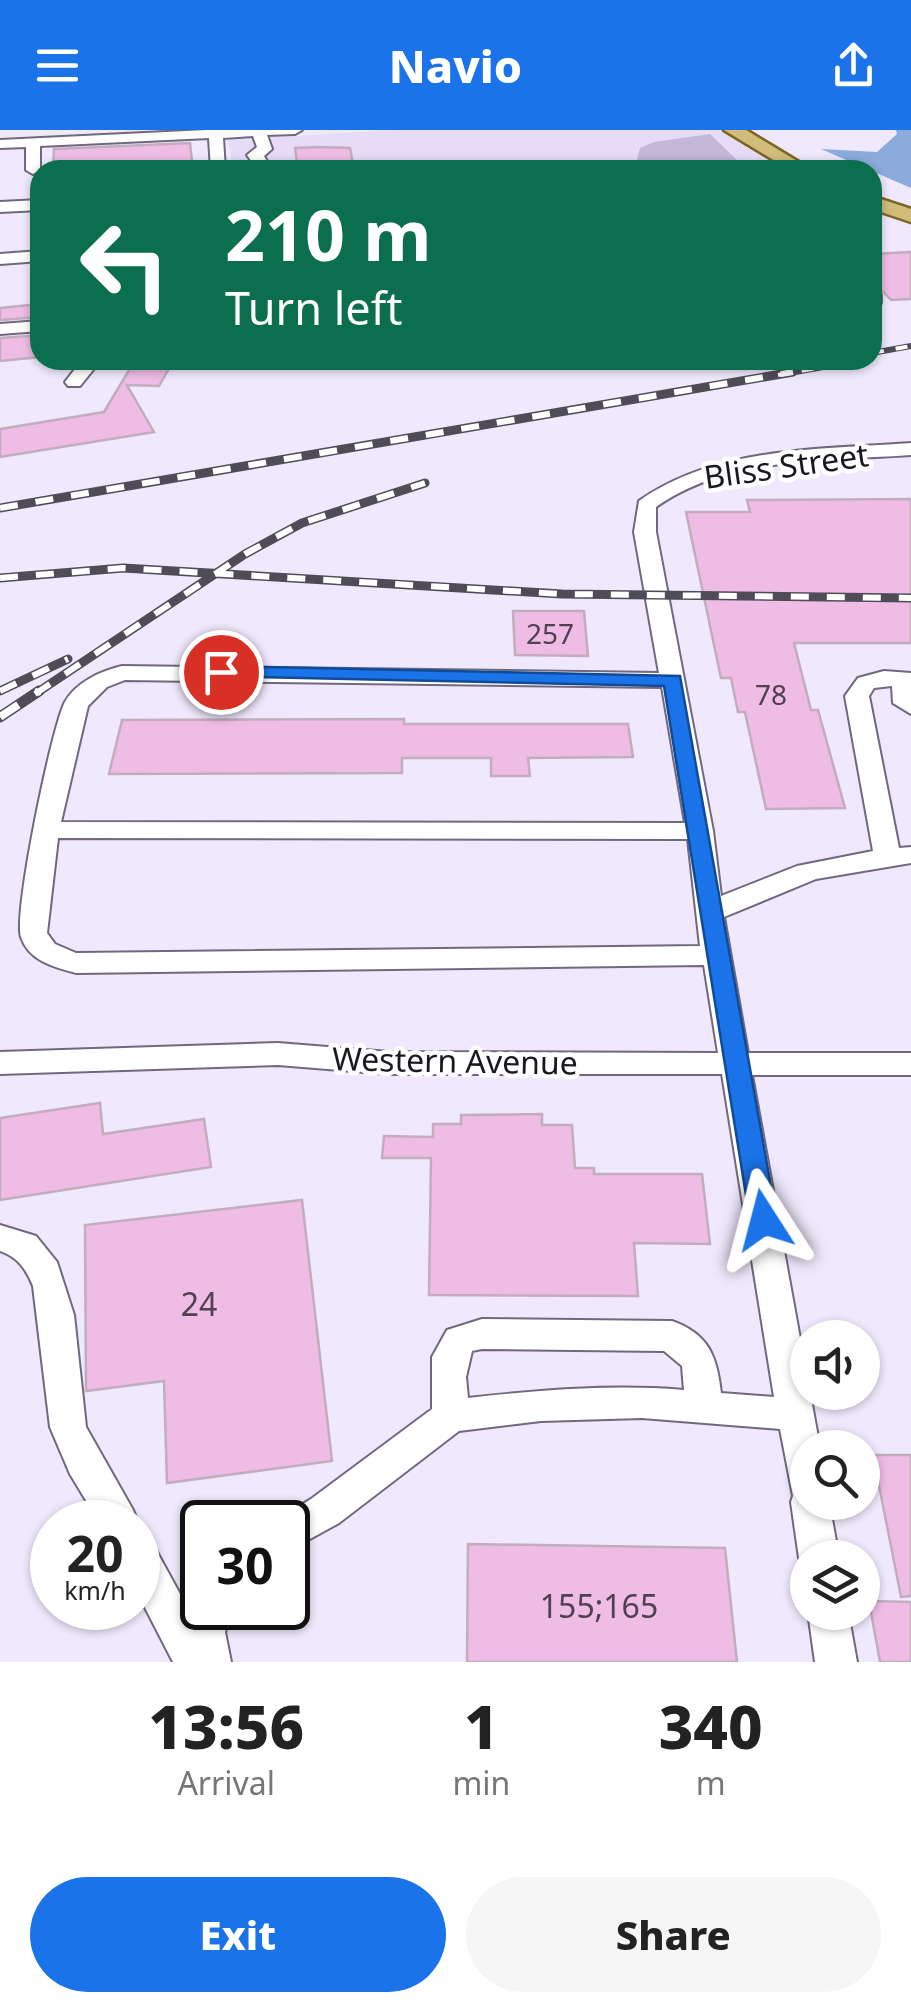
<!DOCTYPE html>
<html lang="en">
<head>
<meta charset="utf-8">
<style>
	body { margin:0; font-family:"Noto Sans",sans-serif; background:#f6f6f6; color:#222; height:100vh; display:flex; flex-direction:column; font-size:38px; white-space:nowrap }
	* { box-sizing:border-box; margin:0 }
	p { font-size:32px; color:#767676 }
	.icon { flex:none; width:55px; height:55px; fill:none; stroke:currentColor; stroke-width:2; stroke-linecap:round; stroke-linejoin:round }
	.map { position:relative; height:1532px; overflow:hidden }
	.sheet { display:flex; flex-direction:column; background:#fff; flex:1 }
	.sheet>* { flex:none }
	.hud { position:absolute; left:30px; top:30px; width:852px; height:210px; border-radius:30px; box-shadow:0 2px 8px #0004; background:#0b6e4f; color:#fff; overflow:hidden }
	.tools { position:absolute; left:790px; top:1190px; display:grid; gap:20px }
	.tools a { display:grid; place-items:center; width:90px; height:90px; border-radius:50%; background:#fff; box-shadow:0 2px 8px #0004; font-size:50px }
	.speed { position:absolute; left:30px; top:1370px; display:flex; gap:20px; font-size:50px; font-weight:700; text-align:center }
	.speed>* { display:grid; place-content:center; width:130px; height:130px; border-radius:50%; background:#fff; box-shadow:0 2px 8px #0004; line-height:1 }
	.speed small { font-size:25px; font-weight:400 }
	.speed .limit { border:5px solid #111; border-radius:15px; background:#fff; color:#111 }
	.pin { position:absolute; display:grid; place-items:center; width:85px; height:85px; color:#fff; margin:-42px; border:5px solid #fff; border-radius:50%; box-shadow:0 2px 10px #0007 }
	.me { position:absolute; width:110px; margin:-55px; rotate:351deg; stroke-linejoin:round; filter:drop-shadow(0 0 8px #0008) }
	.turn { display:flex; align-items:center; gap:35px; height:210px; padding:0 30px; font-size:45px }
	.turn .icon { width:130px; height:130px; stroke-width:2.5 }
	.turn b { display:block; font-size:70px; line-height:85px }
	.eta { display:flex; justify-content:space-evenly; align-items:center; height:170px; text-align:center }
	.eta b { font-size:60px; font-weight:800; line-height:70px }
	.cta { display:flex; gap:20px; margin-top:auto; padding:20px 30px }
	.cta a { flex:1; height:115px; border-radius:60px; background:#1a73e8; color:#fff; font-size:40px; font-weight:800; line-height:115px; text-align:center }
	.cta a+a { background:#f6f6f6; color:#222 }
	header { display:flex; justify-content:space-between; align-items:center; height:130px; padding:0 30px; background:#1a73e8; color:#fff; font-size:45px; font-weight:800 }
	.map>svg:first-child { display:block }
	.built { fill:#e6dcf7 }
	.green { fill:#c4b8d9 }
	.water { fill:#8aabdb }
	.building { fill:#efbce5; stroke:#c3acbe; stroke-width:2.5 }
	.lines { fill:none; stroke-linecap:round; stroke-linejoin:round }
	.minor-casing { stroke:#71687e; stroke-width:4 }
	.major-casing { stroke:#7d6523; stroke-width:5 }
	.minor { fill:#fff; fill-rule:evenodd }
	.major { fill:#d1bc7c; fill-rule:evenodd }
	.rail-far2-casing { stroke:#504c57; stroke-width:6 }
	.rail-far1-casing { stroke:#504c57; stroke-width:9 }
	.rail-casing { stroke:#504c57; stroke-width:11 }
	.rail-far2 { stroke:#fff; stroke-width:4; stroke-dasharray:12; stroke-linecap:butt }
	.rail-far1 { stroke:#fff; stroke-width:6; stroke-dasharray:18; stroke-linecap:butt }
	.rail { stroke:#fff; stroke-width:8; stroke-dasharray:22; stroke-linecap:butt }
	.route { fill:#1a73e8; stroke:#114b97; stroke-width:2.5 }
	.labels { text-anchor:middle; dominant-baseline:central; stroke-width:9; stroke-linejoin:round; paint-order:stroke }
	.number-label { font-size:28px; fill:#504051 }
	.street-label { font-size:32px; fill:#1b1720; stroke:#fff }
	.near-number-label { font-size:32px; fill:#504051 }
</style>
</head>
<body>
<header><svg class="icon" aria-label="menu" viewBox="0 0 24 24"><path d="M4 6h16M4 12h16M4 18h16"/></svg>Navio<svg class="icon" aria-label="share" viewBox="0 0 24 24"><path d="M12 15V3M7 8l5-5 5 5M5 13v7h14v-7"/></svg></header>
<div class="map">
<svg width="911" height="1532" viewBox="0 0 911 1532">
	<rect width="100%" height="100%" fill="#f0e9fd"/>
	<!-- built -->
	<path class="built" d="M394 0H718L783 39 234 40 228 10Z"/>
	<!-- green -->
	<path class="green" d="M710 4 743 36 643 40 636 33 640 18 654 12Z"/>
	<!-- water -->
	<path class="water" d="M896 0H911V58L821 19 877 22 897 4Z"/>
	<!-- building -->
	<g class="building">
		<path d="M190 13 192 32 159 33V40H53L54 19Z"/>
		<path d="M319 17 350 18 354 40H298L295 18Z"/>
		<path d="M911 122V169L891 170 872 150V124Z"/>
		<path d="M40 174V187L0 190V178Z"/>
		<path d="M40 205V227L0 231V208Z"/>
		<path d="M135 230H174L159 256 127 255 154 302 0 327V299L104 282Z"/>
		<path d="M911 369V513H794L811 580H818L845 678 766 679 745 582H738L731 548H721L686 382H750L747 370Z"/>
		<path d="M513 481H584L588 526 515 525Z"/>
		<path d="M404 589V594H628L633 627 528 628 530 646H491V628H402V643L109 644 122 590Z"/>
		<path d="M100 973 103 1004 204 989 211 1037 0 1070V988Z"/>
		<path d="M542 984V995H572L575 1038H594V1044H702L710 1114 634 1113 638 1166 429 1165 431 1028H382L384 1006 433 1007V994H461V985Z"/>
		<path d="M302 1070 332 1331 167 1353 164 1251 86 1261 85 1095Z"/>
		<path d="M873 1325H911V1466L901 1467Z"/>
		<path d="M468 1414 725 1418 737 1532H467Z"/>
		<path d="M869 1471 911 1472V1532H880Z"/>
	</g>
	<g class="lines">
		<defs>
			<g id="minor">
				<path d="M207 0H302L295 4 267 5 272 19 264 26 272 40H258L247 25 257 17 253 6 223 8 225 40H211L209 8 40 16V40L33 44 26 40V17L0 18V10Z"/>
				<path d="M40 70V80L0 82V72Z"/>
				<path d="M40 121V131L0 134V124Z"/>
				<path d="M872 164 881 165V173L872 174Z"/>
				<path d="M40 191V201L0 204V194Z"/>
				<path d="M82 230H101L80 256H68L65 252Z"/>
				<path d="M911 313V325C826 331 729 326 656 377V402L713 701 721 766 797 736 873 721 845 566 858 548 884 541 911 543V584L893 573 892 556 874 558 869 566 899 718 911 717V733L816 749 724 787 748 923H911V945H752L820 1318H808V1372H829L839 1428H808L805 1441 799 1428 791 1372 793 1366 780 1299 642 1288 541 1291 459 1301 339 1393 288 1421V1392H274L311 1369 432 1279V1227L447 1200 482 1189 672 1191C709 1204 717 1227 721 1263L774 1267 722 944H389L278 935 0 944V922L278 913 389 922 718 923 704 835 76 843C54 837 29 831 21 807 13 784 52 596 65 572 76 552 101 541 122 536L659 543 634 402 639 371C717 316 819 320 911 313ZM125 550 662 557 685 693 61 692 88 576 107 557ZM58 708 688 709 700 816 76 823 55 814 47 803ZM482 1219 664 1221 682 1236 684 1260C611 1254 540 1260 468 1268L466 1247 472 1221Z"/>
				<path d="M0 1095 36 1106 57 1132 74 1185 86 1297 133 1380 138 1392V1394L99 1392 70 1344 50 1297 33 1156C26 1139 18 1127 0 1121Z"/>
				<path d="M138 1408 152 1413 191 1484 202 1463V1478H233L225 1502 231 1532H173L138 1464Z"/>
				<path d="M808 1482H848L857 1532H815Z"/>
			</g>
			<g id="major">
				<path d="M724 0H746L812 40H790Z"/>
				<path d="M872 66 911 79V92L872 79Z"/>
			</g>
		</defs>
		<!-- minor casing -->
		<use href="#minor" class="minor-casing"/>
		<!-- major casing -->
		<use href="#major" class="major-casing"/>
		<!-- minor -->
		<use href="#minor" class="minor"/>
		<!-- major -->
		<use href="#major" class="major"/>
		<defs>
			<g id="rail-far2">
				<path d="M872 223 911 216"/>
				<path d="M778 245 863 230"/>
			</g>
			<g id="rail-far1">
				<path d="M0 378 793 242"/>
				<path d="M0 448 123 438 562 464 911 468"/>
				<path d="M0 561 68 529"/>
				<path d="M35 564 245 424 302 393 425 353"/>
			</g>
			<path id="rail" d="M0 587 39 561"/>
		</defs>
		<!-- rail-far2 casing -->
		<use href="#rail-far2" class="rail-far2-casing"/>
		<!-- rail-far1 casing -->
		<use href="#rail-far1" class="rail-far1-casing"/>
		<!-- rail casing -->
		<use href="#rail" class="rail-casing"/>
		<!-- rail-far2 -->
		<use href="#rail-far2" class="rail-far2"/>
		<!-- rail-far1 -->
		<use href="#rail-far1" class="rail-far1"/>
		<!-- rail -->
		<use href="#rail" class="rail"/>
	</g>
	<!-- route -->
	<path class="route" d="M221 536 680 546 777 1090 773 1097 764 1100 754 1097 750 1090 664 556 214 546V538Z"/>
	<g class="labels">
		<!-- number labels -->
		<g class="number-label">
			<text x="550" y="503">257</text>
			<text x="771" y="564">78</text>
		</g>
		<!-- street labels -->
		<g class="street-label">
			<text transform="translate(786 335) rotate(-8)">Bliss Street</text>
			<text transform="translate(455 930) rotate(1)">Western Avenue</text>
		</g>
		<!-- near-number labels -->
		<g class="near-number-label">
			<text x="199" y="1173">24</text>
			<text x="599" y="1475">155;165</text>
		</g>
	</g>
</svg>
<div class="tools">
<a><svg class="icon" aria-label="sound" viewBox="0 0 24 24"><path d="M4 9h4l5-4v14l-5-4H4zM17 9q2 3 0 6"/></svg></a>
<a><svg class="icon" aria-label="search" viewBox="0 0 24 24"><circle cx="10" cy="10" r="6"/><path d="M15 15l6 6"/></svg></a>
<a><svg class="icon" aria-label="layers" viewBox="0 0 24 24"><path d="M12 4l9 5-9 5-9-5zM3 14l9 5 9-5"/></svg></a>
</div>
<div class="speed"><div>20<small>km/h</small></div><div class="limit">30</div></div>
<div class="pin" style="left:221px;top:542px;background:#d93025"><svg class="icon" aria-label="arrive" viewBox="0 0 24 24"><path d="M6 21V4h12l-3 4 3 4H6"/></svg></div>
<svg class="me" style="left:764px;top:1090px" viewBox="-20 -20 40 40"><path d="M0-17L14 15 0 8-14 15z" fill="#1a73e8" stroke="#fff" stroke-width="4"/></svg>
<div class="hud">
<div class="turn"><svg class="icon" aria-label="left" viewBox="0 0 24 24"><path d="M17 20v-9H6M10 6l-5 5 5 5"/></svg><div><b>210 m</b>Turn left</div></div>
</div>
</div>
<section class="sheet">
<div class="eta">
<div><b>13:56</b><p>Arrival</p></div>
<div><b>1</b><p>min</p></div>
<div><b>340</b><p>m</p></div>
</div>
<div class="cta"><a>Exit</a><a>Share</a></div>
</section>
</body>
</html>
